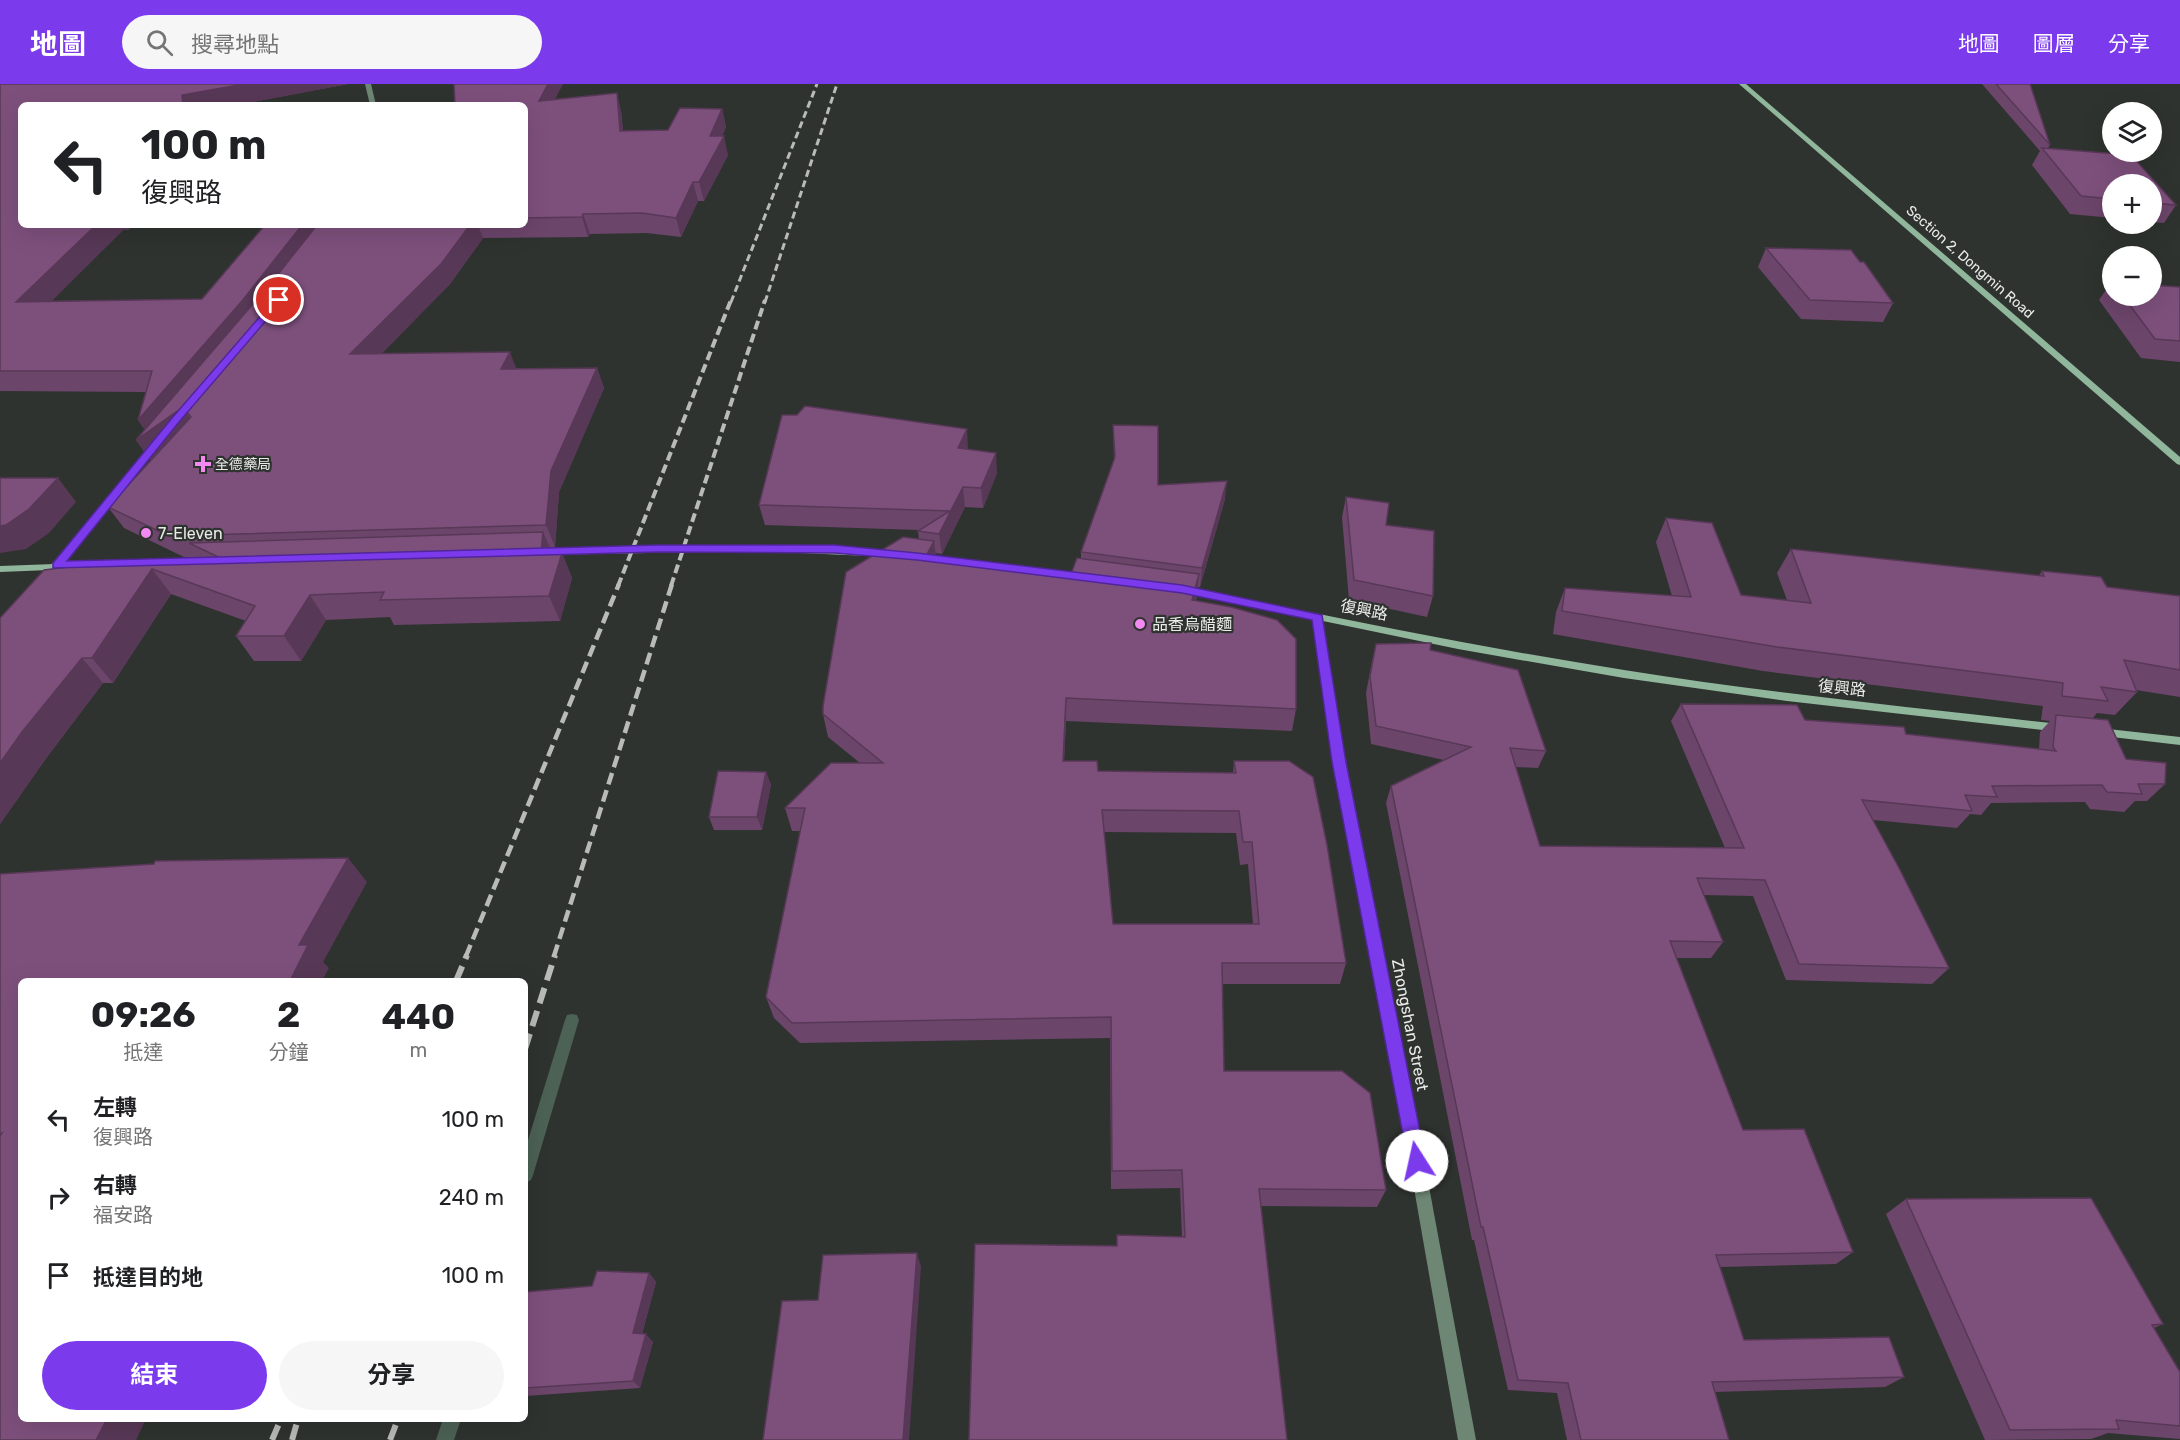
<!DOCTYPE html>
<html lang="zh-TW">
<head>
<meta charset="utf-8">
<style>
	body { margin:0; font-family:Rubik,"Noto Sans TC",sans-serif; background:#f6f6f6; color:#202124; height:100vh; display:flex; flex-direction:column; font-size:22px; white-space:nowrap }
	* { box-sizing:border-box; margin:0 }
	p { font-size:20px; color:#757577 }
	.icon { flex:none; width:33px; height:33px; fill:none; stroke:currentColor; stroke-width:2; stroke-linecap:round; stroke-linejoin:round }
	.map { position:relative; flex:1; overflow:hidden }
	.details { position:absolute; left:18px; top:894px; width:510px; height:444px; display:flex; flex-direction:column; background:#fff; border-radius:9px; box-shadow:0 6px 24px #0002 }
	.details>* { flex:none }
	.banner { position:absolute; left:18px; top:18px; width:510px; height:126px; border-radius:9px; box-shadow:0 6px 24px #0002; background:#fff; color:#202124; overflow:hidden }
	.buttons { position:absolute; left:2102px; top:18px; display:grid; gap:12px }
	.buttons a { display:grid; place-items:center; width:60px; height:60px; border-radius:50%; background:#fff; box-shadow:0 6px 24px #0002; font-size:30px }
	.pin { position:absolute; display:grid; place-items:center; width:51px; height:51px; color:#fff; margin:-26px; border:3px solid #fff; border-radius:50%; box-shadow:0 2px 6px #0007 }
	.me { position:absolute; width:66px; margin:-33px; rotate:350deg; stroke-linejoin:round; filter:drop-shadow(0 0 4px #0008) }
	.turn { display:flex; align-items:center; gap:21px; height:126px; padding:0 24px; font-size:27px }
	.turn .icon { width:78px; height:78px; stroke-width:2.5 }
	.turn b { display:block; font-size:42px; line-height:51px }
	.eta { display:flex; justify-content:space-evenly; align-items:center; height:102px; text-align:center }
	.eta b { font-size:36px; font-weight:700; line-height:42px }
	.cta { display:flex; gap:12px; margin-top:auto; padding:12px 24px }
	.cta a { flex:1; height:69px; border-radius:36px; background:#7c3aed; color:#fff; font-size:24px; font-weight:700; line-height:69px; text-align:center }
	.cta a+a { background:#f6f6f6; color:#202124 }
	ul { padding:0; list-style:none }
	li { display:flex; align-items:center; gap:18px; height:78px; padding:0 24px }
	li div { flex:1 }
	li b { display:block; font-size:22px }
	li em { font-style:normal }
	header { display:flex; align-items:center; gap:36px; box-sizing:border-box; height:84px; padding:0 30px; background:#7c3aed; color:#fff }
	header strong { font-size:28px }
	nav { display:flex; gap:33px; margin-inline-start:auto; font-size:21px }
	.search { width:420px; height:54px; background:#f6f6f6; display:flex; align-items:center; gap:15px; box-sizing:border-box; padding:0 21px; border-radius:33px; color:#757577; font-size:22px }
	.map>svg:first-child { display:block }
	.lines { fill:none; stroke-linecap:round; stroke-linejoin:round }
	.stream { fill:#4c6255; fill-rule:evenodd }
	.street { fill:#6e8775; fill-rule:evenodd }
	.secondary { fill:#90b79b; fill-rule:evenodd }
	.rail-far3 { stroke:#b8bbb9; stroke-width:3; stroke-dasharray:7 4; stroke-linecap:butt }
	.rail-far2 { stroke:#b8bbb9; stroke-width:4; stroke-dasharray:9 4.5; stroke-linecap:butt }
	.rail-far1 { stroke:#b8bbb9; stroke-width:4.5; stroke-dasharray:12 6; stroke-linecap:butt }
	.rail { stroke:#b8bbb9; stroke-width:6; stroke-dasharray:16 8; stroke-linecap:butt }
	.wall { fill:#6c456b; fill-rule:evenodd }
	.shaded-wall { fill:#583857 }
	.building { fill:#7d507c; stroke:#583857; stroke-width:1.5; fill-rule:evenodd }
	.route { fill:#7c3aed; stroke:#51269a; stroke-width:1.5 }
	.poi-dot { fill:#f38af2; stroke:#2f3330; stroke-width:2 }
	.labels { text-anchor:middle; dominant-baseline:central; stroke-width:4.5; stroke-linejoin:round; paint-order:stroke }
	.far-street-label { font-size:14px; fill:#e9ebe9; stroke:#2f3330 }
	.far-poi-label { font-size:14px; fill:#e9ebe9; stroke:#2f3330; text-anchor:start }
	.poi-label { font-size:16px; fill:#e9ebe9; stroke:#2f3330; text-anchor:start }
	.street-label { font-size:16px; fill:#e9ebe9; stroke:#2f3330 }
</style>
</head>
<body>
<header>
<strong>地圖</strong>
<div class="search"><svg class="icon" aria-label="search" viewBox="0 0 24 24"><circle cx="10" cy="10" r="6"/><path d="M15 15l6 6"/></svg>搜尋地點</div>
<nav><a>地圖</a><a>圖層</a><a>分享</a></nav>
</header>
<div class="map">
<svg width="2180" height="1356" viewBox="0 0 2180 1356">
	<rect width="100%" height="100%" fill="#2f3330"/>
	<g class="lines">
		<!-- stream -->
		<g class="stream">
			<path d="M572 930 577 931 579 936 533 1091 531 1096 525 1099V1066L565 936 567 931Z"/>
			<path d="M443 1335H461L454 1356H436Z"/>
		</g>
		<!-- street -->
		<g class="street">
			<path d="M365 0H371L376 21H370Z"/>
			<path d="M157 356 162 359 160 361 52 493H44L43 491 44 489 154 357Z"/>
			<path d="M1318 530 1323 534 1345 678 1407 984 1476 1356H1458L1393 984 1333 678 1313 534Z"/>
		</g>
		<!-- secondary -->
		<g class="secondary">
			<path d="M1739 0H1746L2180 373V381L2177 380Z"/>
			<path d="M669 461 803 462 892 467 897 470 892 473 759 467 535 471 530 468 535 465Z"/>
			<path d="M921 470 1086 490 1091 493 1086 496 917 475V471Z"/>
			<path d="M218 474 222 475 223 477 222 479 0 488V482Z"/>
			<path d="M1183 502C1329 532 1476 563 1624 586 1768 609 1914 624 2060 640L2066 644 2060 648 1787 617 1624 594 1458 565 1179 507 1178 505Z"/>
			<path d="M2099 644 2180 653V661L2095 651 2093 648Z"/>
		</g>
		<!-- rail-far3 -->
		<g class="rail-far3">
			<path d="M731 218 817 0"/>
			<path d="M765 218 837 0"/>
		</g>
		<!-- rail-far2 -->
		<g class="rail-far2">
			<path d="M618 502 731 216"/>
			<path d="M671 502 765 216"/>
		</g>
		<!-- rail-far1 -->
		<g class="rail-far1">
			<path d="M466 872 619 500"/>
			<path d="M554 872 672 500"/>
		</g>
		<!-- rail -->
		<g class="rail">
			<path d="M456 897 467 871"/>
			<path d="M525 965 555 871"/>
			<path d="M272 1356 281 1335"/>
			<path d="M292 1356 298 1335"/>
			<path d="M390 1356 398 1335"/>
		</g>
	</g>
	<!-- wall -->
	<g class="wall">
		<path d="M0 0H348L236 21H21V141H133L128 146H123L51 217 202 215 265 141H525V21L555 16 621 27 623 47 668 46 722 25 726 43 722 52 728 71 704 117H698L681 153 647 149 590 150 588 153 483 154 450 200 381 270 517 284H597L604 304 559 408 555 463H549L552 469H562L572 494 560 537 394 541 390 533 326 536 301 577H254L236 552 246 537 171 510 113 599H103L47 673 0 740V534L44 486 203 479 199 473H184L124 444 108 423 151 377 136 356 145 346 138 336 146 308 0 307Z"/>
		<path d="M1982 0H2030L2050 61 2048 64 2131 71 2176 121 2164 139 2151 138V100H2112V134L2070 130 2032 81 2040 67Z"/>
		<path d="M1766 164 1860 178 1893 219 1883 238 1801 235 1758 183Z"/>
		<path d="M2112 197V212H2151L2180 203V278L2141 274 2099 216Z"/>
		<path d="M1113 341 1158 401 1225 415 1200 503H1198L1196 516 1296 625 1292 647 1066 637 1064 677 1098 687 1233 689 1234 677 1346 879 1340 900H1222L1224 987 1386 1106 1377 1123 1261 1122 1287 1356 1117 1162 1182 1153 1180 1104 1111 1105 1110 954 800 959 774 934 766 913 801 747H792L785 724 860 679 828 653 823 630 919 455 918 447 919 446 765 441 759 421 968 365 997 389 983 424 965 423 942 470 935 469 936 476 1070 493 1081 475V468L1114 377ZM1104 748 1236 749 1240 781 1248 780 1253 840H1113Z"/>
		<path d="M1346 413 1386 441 1433 512 1427 533 1349 516 1342 433Z"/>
		<path d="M1666 434 1741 511 1787 516 1777 489 1791 465 2039 492 2042 487 2107 503 2180 512V613L2136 606 2137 608 2115 631 2097 629 2092 635 2126 675 2165 700 2147 717H2135L2124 728 2090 725 2085 718 1991 719 1981 731 1970 730 1957 744 1873 736 1949 884 1932 900 1786 896 1753 812 1704 811 1723 858 1711 874H1676L1743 1046 1853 1168 1836 1180 1720 1183 1744 1256 1904 1293 1885 1303 1715 1308 1729 1356H1567L1557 1309 1508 1306 1474 1156H1472L1386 719 1391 702 1444 676 1371 660 1366 609 1372 577 1376 560 1430 566 1546 667 1538 684 1516 683 1540 762 1725 764 1671 637 1681 620 1906 650 2039 665 2040 648 2050 637 2041 636 2043 622 1763 587 1553 550 1556 528 1565 504 1672 512 1656 458Z"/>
		<path d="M766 688 771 701 762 746H714L709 733Z"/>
		<path d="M1906 1115 2163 1240 2154 1244 2180 1288V1355L2108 1349 2091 1355 1985 1356 1886 1130Z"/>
		<path d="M649 1189 656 1198 642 1250 653 1258 640 1304 525 1312V1208L592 1202Z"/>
	</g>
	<!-- shaded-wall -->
	<g class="shaded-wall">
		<path d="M244 0H348L236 21H183L182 11Z"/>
		<path d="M548 0H563L545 35 539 17Z"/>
		<path d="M617 9 621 27 625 65 620 47Z"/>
		<path d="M722 25 726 43 716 67 724 52 728 71 704 117 699 98 710 52Z"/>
		<path d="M693 98 698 117 681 153 676 134Z"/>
		<path d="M583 130 590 150 588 153 582 133Z"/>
		<path d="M96 141H133L128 146H123L31 238 16 218Z"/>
		<path d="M302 141H327L183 323 196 344 151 377 136 356 146 348 138 336Z"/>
		<path d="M470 141H478L483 154 450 200 361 291 350 270Z"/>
		<path d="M510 268 518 289 501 285Z"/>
		<path d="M597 284 604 304 559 408 555 463 546 441 551 387Z"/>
		<path d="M967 345 968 365 960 384 958 364Z"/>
		<path d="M996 369 997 389 983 424 981 404Z"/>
		<path d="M58 394 76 418 49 449 26 465 0 469V442Z"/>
		<path d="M1227 397 1225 415 1200 503 1202 484Z"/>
		<path d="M963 403 965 423 942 470 939 450Z"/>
		<path d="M543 448 554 473 541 469Z"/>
		<path d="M934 457 937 480 925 474Z"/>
		<path d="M562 469 572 494 560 537 549 512Z"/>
		<path d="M152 485 171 510 113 599 92 574Z"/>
		<path d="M1199 490 1197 513 1190 539 1192 516Z"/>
		<path d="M310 511 326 536 301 577 284 552Z"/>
		<path d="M82 574 103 599 47 673 0 740V679L22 648Z"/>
		<path d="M1066 614V637L1063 700V677Z"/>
		<path d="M766 688 771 701 762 746 757 733Z"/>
		<path d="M348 774 367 798 323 878 329 884 322 897H290L299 861Z"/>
		<path d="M917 1169 921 1183 909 1356H903Z"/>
		<path d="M649 1189 656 1198 640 1257 633 1249Z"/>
		<path d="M646 1250 653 1258 640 1304 633 1297Z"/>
		<path d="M107 1335H146L136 1356H96Z"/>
	</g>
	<!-- building -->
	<g class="building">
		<path d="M0 0H244L182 11 183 21H21V141H96L16 218 202 215 265 141H302L242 217 138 336 152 287H0Z"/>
		<path d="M454 0H548L539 17 617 9 620 47 668 46 680 24 722 25 710 52H724L699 98H693L676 134 642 129 583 130 582 133 525 134V21H455Z"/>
		<path d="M1996 0H2030L2050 61Z"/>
		<path d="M2042 64 2131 71 2176 121 2151 119V100H2112V115L2081 112Z"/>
		<path d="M317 141H470L441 180 350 270 510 268 501 285 597 284 551 387 546 441 169 452 108 423 191 333 183 323 136 356 271 199Z"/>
		<path d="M1766 164 1851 166 1860 178H1864L1893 219 1810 216Z"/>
		<path d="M2151 201 2180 203V257L2155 255 2123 212H2151Z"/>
		<path d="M805 322 967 345 958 364 996 369 981 404 963 403 939 450 918 447 950 427 759 421 782 331H797Z"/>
		<path d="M1113 341 1158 342V401L1227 397 1202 484 1081 468 1115 373Z"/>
		<path d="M0 394H58L29 425 6 441 0 442Z"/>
		<path d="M1346 413 1389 419 1386 441 1434 447 1433 512 1354 496Z"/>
		<path d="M1666 434 1712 439 1741 511 1811 519 1791 465 2044 492 2042 487 2101 493 2107 503 2180 512V586L2124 576 2137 608 2101 603 2108 617 2062 612 2063 599 1777 563 1562 527 1565 504 1691 513Z"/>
		<path d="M543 448 541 469H562L549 512 380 516 384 508 310 511 284 552H236L255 522 152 485 92 574H82L22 648 0 679V534L44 486 93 480 231 479 189 459Z"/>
		<path d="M903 453 934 457 925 474 1070 493 1077 474 1199 490 1192 516 1231 523 1277 536 1296 555V625L1066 614 1063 677H1097L1098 687 1236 689 1234 677H1289L1313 693 1327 761 1346 879H1222L1224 987H1342L1370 1009 1386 1106 1259 1105 1287 1356H969L975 1160 1117 1162V1151L1185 1153 1182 1086 1112 1087 1111 933 792 939 766 913 805 724H785L831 679H883L823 630V622L846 488ZM1102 726 1239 727 1243 758H1252L1259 840H1113Z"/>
		<path d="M1431 559 1430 566 1518 586 1546 667 1510 664 1540 762 1744 764 1681 620 1797 621 1805 636 1904 643 1906 650 2056 667 2053 663 2056 631 2108 636 2126 675 2166 679 2165 700H2138L2142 710 2107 708 2102 701 1992 702 1997 713 1965 711 1972 727 1862 716 1899 784 1949 884 1799 880 1765 796 1697 794 1723 858 1670 857 1743 1046 1804 1045 1853 1168 1716 1171 1744 1256 1889 1253 1904 1293 1712 1298 1729 1356H1581L1568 1299 1518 1296 1483 1143H1481L1391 702 1471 663 1376 642 1370 592 1376 560Z"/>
		<path d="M718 687 766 688 757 733H709Z"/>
		<path d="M348 774 299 861H308L290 897H21V1335H107L96 1356H0V1052L2 1049 0 1050V790L154 780 155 777Z"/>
		<path d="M2091 1114 2163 1240 2152 1241 2180 1288V1342L2116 1336 2119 1345 2010 1346 1906 1115Z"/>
		<path d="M917 1169 903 1356H763L782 1217 818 1216 823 1171Z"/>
		<path d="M597 1187 649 1189 633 1249 646 1250 633 1297 525 1304V1208L592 1202Z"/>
	</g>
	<!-- route -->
	<path class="route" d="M279 213 283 216 282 218 179 338 67 477 658 461H835L917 469 1182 501 1322 531 1346 678 1426 1077 1423 1083 1417 1086 1411 1083 1408 1077 1332 678 1312 536 1182 509 917 476 835 469 658 468 53 484V479L172 334 276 214Z"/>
	<!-- markers -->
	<g class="poi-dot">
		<path d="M200 371h6v6h6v6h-6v6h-6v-6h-6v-6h6z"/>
		<circle cx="146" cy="449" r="6"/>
		<circle cx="1140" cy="540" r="6"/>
	</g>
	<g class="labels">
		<!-- far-street labels -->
		<g class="far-street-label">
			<text transform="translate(1970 178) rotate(41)">Section 2, Dongmin Road</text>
		</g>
		<!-- far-poi labels -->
		<g class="far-poi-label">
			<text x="215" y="380">全德藥局</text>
		</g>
		<!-- poi labels -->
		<g class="poi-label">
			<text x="158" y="449">7-Eleven</text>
			<text x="1152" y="540">品香烏醋麵</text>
		</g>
		<!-- street labels -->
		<g class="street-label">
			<text transform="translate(1364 526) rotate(11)">復興路</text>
			<text transform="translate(1842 604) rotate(6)">復興路</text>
			<text transform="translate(1410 941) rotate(79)">Zhongshan Street</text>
		</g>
	</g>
</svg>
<div class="buttons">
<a><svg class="icon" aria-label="layers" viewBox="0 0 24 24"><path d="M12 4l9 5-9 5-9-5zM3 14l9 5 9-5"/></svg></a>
<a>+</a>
<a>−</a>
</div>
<div class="pin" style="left:279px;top:216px;background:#d93025"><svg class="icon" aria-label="arrive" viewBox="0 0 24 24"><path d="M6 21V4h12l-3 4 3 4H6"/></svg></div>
<svg class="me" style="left:1417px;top:1077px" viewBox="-20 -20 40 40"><circle r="19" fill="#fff"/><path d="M0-13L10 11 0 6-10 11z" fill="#7c3aed"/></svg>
<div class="banner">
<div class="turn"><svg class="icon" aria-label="left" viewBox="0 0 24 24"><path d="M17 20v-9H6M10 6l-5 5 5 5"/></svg><div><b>100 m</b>復興路</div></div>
</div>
<section class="details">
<div class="eta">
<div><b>09:26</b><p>抵達</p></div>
<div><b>2</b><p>分鐘</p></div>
<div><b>440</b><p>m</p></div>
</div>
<ul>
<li><svg class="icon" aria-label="left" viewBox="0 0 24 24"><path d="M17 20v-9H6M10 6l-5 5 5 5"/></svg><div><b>左轉</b><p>復興路</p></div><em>100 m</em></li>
<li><svg class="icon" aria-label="right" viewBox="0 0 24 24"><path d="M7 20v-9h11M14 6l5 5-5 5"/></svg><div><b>右轉</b><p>福安路</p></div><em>240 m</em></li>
<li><svg class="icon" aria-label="arrive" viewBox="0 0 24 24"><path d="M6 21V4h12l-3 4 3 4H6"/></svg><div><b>抵達目的地</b></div><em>100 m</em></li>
</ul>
<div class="cta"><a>結束</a><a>分享</a></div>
</section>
</div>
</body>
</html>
